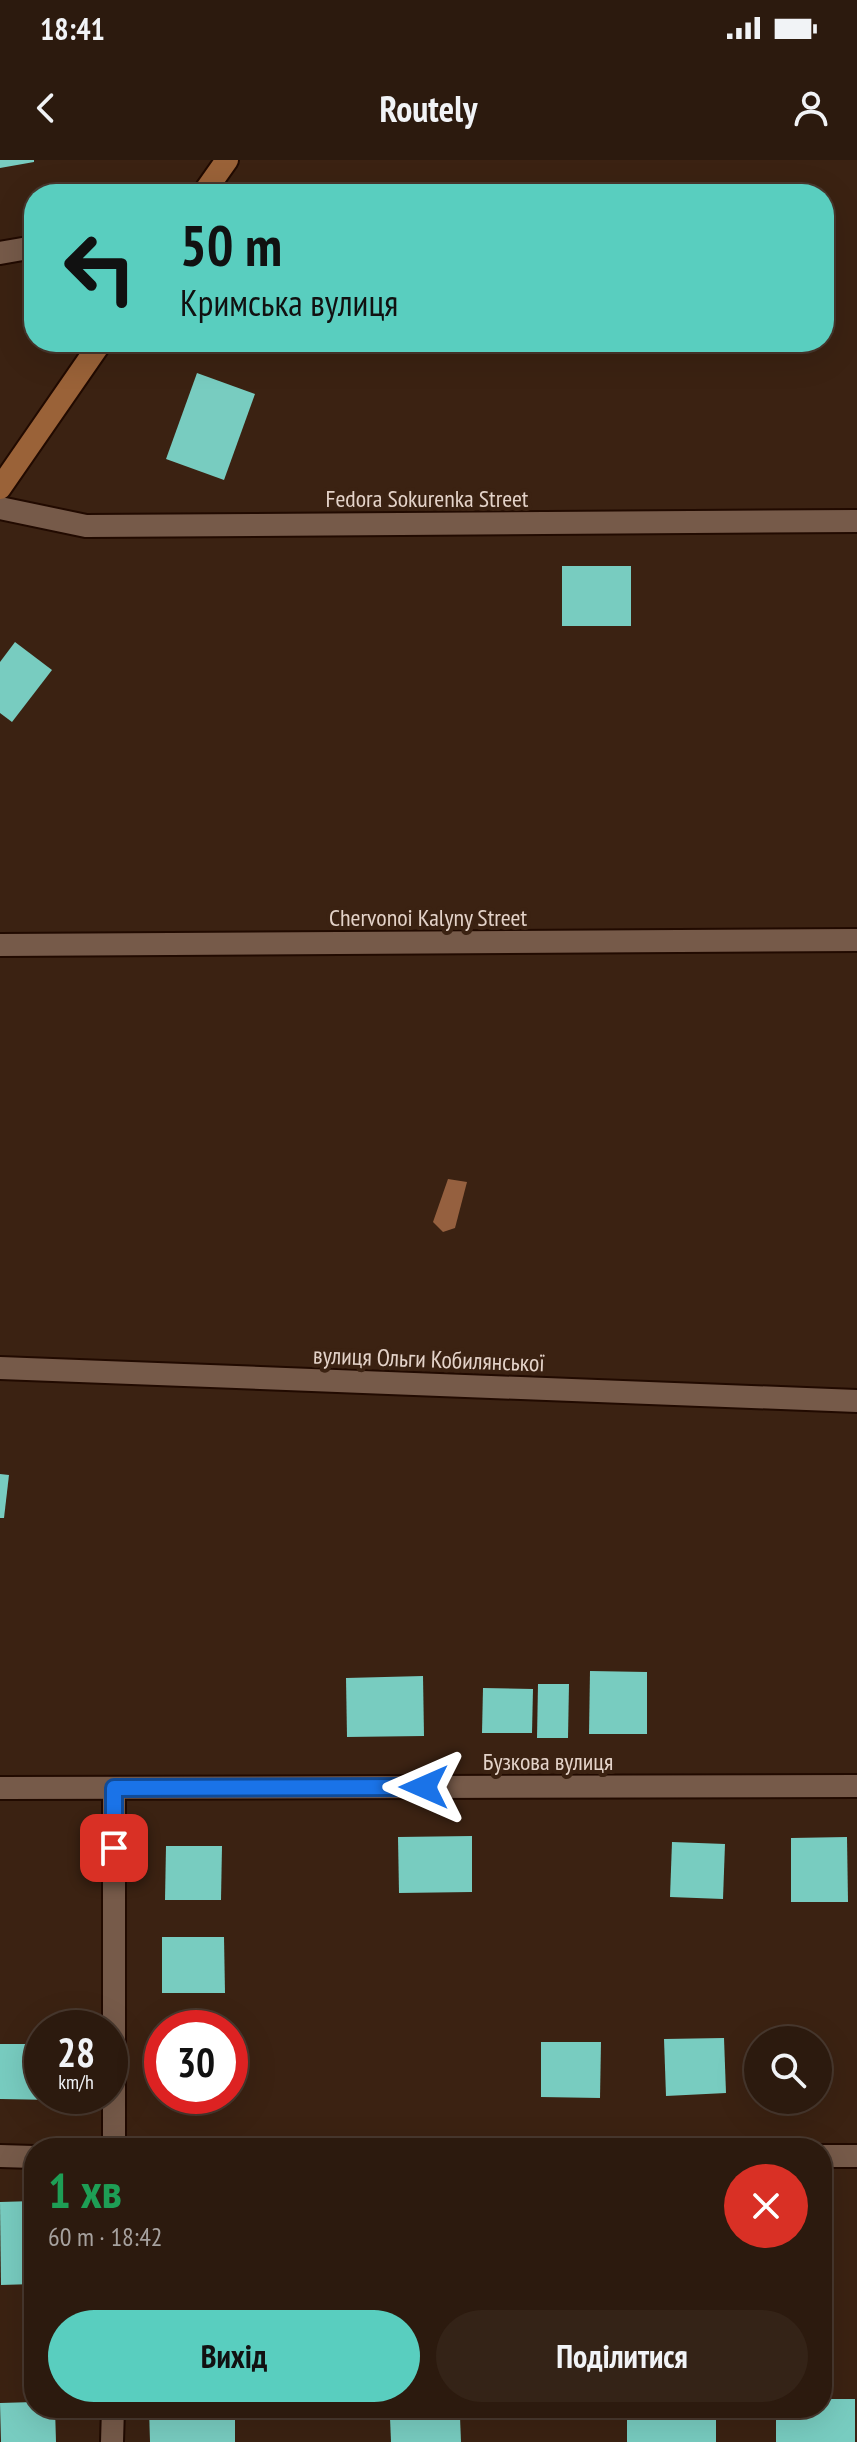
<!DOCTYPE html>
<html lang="uk">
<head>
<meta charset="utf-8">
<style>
	body { margin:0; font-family:"PT Sans Narrow",sans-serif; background:#342317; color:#f1f3f6; height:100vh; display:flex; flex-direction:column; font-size:30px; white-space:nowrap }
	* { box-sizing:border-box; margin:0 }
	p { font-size:26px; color:#a6a19e }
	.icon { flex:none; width:44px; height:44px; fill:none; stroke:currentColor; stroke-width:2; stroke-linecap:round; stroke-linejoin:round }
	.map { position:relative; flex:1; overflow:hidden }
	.sheet { position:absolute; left:24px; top:1978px; width:808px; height:280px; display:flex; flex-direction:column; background:#2c1a0e; border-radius:32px; box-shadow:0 8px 32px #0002,0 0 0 2px #48382e }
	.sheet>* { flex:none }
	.guide { position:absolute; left:24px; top:24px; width:810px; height:168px; border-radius:32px; box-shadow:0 8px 32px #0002,0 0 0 2px #48382e; background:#59cebf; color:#111; overflow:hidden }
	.controls { position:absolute; left:744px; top:1866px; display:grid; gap:16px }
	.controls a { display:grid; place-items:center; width:88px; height:88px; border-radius:50%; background:#2c1a0e; box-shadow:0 8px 32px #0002,0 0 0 2px #48382e; font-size:40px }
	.speed { position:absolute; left:24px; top:1850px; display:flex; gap:16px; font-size:40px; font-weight:700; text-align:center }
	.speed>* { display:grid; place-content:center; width:104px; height:104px; border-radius:50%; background:#2c1a0e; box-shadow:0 8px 32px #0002,0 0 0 2px #48382e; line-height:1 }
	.speed small { font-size:20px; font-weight:400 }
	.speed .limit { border:12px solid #d22; background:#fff; color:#111 }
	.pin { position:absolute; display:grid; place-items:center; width:68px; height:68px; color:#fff; margin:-34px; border-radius:16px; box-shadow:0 4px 12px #0006 }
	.me { position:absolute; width:88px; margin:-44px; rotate:270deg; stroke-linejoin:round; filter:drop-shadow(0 0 6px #0008) }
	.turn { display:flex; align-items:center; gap:28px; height:168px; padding:0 24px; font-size:36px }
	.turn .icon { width:104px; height:104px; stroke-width:2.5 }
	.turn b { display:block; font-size:56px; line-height:68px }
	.round { display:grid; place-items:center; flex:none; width:84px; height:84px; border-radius:42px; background:#342317 }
	.summary { display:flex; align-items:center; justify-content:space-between; height:136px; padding:0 24px }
	h1 { font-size:48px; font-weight:700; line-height:60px; color:#1e9e55 }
	.cta { display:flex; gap:16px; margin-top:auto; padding:16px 24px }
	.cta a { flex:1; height:92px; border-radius:48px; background:#59cebf; color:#111; font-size:32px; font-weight:700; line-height:92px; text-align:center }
	.cta a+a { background:#342317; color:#f1f3f6 }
	.status { display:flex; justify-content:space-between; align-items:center; height:56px; padding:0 40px; background:#2c1a0e; direction:ltr }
	.status svg { height:22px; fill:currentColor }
	header { display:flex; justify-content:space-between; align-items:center; height:104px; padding:0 24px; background:#2c1a0e; font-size:36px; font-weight:700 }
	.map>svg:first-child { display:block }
	.water { fill:#95603f }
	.building { fill:#78ccc0 }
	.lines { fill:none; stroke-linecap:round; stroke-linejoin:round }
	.minor-casing { stroke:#210a00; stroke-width:26 }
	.secondary-casing { stroke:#210a00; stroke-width:26 }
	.minor { stroke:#765a49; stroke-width:22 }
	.secondary { stroke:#9a6238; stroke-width:22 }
	.route-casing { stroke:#114b97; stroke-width:20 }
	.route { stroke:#1a73e8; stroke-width:14 }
	.labels { text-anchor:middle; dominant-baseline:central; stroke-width:8; stroke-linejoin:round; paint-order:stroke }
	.street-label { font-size:24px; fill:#e4d3c9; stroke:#3b2212 }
</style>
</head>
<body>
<div class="status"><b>18:41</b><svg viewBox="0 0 49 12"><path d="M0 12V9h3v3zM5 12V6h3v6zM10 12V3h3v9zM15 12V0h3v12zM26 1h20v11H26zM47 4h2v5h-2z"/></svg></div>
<header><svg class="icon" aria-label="back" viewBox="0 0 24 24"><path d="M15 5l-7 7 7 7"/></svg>Routely<svg class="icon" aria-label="person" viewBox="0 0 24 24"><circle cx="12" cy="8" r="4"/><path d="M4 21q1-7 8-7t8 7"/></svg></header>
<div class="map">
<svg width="857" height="2282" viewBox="0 0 857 2282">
	<rect width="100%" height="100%" fill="#3b2212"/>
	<!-- water -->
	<path class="water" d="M448 1019 467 1022 455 1068 443 1072 433 1062Z"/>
	<!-- building -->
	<g class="building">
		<path d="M0 0H34V2L0 8Z"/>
		<path d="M197 213 255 234 224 320 166 299Z"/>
		<rect x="562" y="406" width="69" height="60"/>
		<path d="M15 482 52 510 12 562 0 553V502Z"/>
		<path d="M0 1314 9 1315 4 1358H0Z"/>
		<path d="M590 1511 647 1512V1574H589Z"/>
		<path d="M423 1516 424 1576 347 1577 346 1518Z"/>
		<path d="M538 1524H569L568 1578H537Z"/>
		<path d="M483 1528 533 1529 532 1573H482Z"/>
		<path d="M472 1676V1732L399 1733 398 1677Z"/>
		<path d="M847 1677 848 1742H791V1678Z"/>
		<path d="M672 1682 725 1684 723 1739 670 1737Z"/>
		<path d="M166 1686H222L221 1740H165Z"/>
		<path d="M162 1777H224L225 1833H162Z"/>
		<path d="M724 1878 726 1933 666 1936 664 1879Z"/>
		<path d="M541 1882H601L600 1938 541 1937Z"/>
		<path d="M0 1884H42V1936H54V1940L0 1939Z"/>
		<path d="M34 2041V2124L1 2125 0 2042Z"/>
		<path d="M822 2239H855V2282H776V2248H822Z"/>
		<path d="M34 2242V2248H55L56 2282H1L0 2243Z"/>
		<path d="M149 2248H235V2282H150Z"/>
		<path d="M716 2251V2282H627V2252Z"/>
		<path d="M460 2257 461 2282H391L390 2258Z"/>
	</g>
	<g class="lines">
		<defs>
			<g id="minor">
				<path d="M0 93 34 87"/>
				<path d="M0 348 86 366 857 361"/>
				<path d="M0 785 857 780"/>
				<path d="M0 1208 857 1241"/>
				<path d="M0 1628 857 1626"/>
				<path d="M114 1988V1628"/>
				<path d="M0 1996 34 1997"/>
				<path d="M822 1996H857"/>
				<path d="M112 2282 113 2248"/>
			</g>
			<g id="secondary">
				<path d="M203 34 227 0"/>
				<path d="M0 328 101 182"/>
			</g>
		</defs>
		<!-- minor casing -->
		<use href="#minor" class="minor-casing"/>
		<!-- secondary casing -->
		<use href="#secondary" class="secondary-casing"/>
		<!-- minor -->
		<use href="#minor" class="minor"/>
		<!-- secondary -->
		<use href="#secondary" class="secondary"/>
	</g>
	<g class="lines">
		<defs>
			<path id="route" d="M114 1688V1628L424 1627"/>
		</defs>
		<!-- route casing -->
		<use href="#route" class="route-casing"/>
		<!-- route -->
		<use href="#route" class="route"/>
	</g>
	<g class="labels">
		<!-- street labels -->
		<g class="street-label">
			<text x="427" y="338">Fedora Sokurenka Street</text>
			<text x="428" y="757">Chervonoi Kalyny Street</text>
			<text transform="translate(429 1199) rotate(2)">вулиця Ольги Кобилянської</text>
			<text x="548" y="1601">Бузкова вулиця</text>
		</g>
	</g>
</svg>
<div class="controls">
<a><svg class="icon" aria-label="search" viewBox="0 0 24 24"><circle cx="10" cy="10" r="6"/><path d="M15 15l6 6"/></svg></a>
</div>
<div class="speed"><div>28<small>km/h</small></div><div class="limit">30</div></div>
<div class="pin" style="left:114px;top:1688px;background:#d93025"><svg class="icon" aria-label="arrive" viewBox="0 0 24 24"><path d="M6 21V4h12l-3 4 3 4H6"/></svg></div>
<svg class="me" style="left:424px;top:1627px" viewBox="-20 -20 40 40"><path d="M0-17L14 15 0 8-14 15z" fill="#1a73e8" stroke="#fff" stroke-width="4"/></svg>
<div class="guide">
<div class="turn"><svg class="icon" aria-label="left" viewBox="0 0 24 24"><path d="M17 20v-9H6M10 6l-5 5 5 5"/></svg><div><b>50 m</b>Кримська вулиця</div></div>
</div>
<section class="sheet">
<div class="summary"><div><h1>1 хв</h1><p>60 m · 18:42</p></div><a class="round" style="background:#d93025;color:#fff"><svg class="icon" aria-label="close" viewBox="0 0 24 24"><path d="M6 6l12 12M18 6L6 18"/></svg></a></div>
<div class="cta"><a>Вихід</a><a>Поділитися</a></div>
</section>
</div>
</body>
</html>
